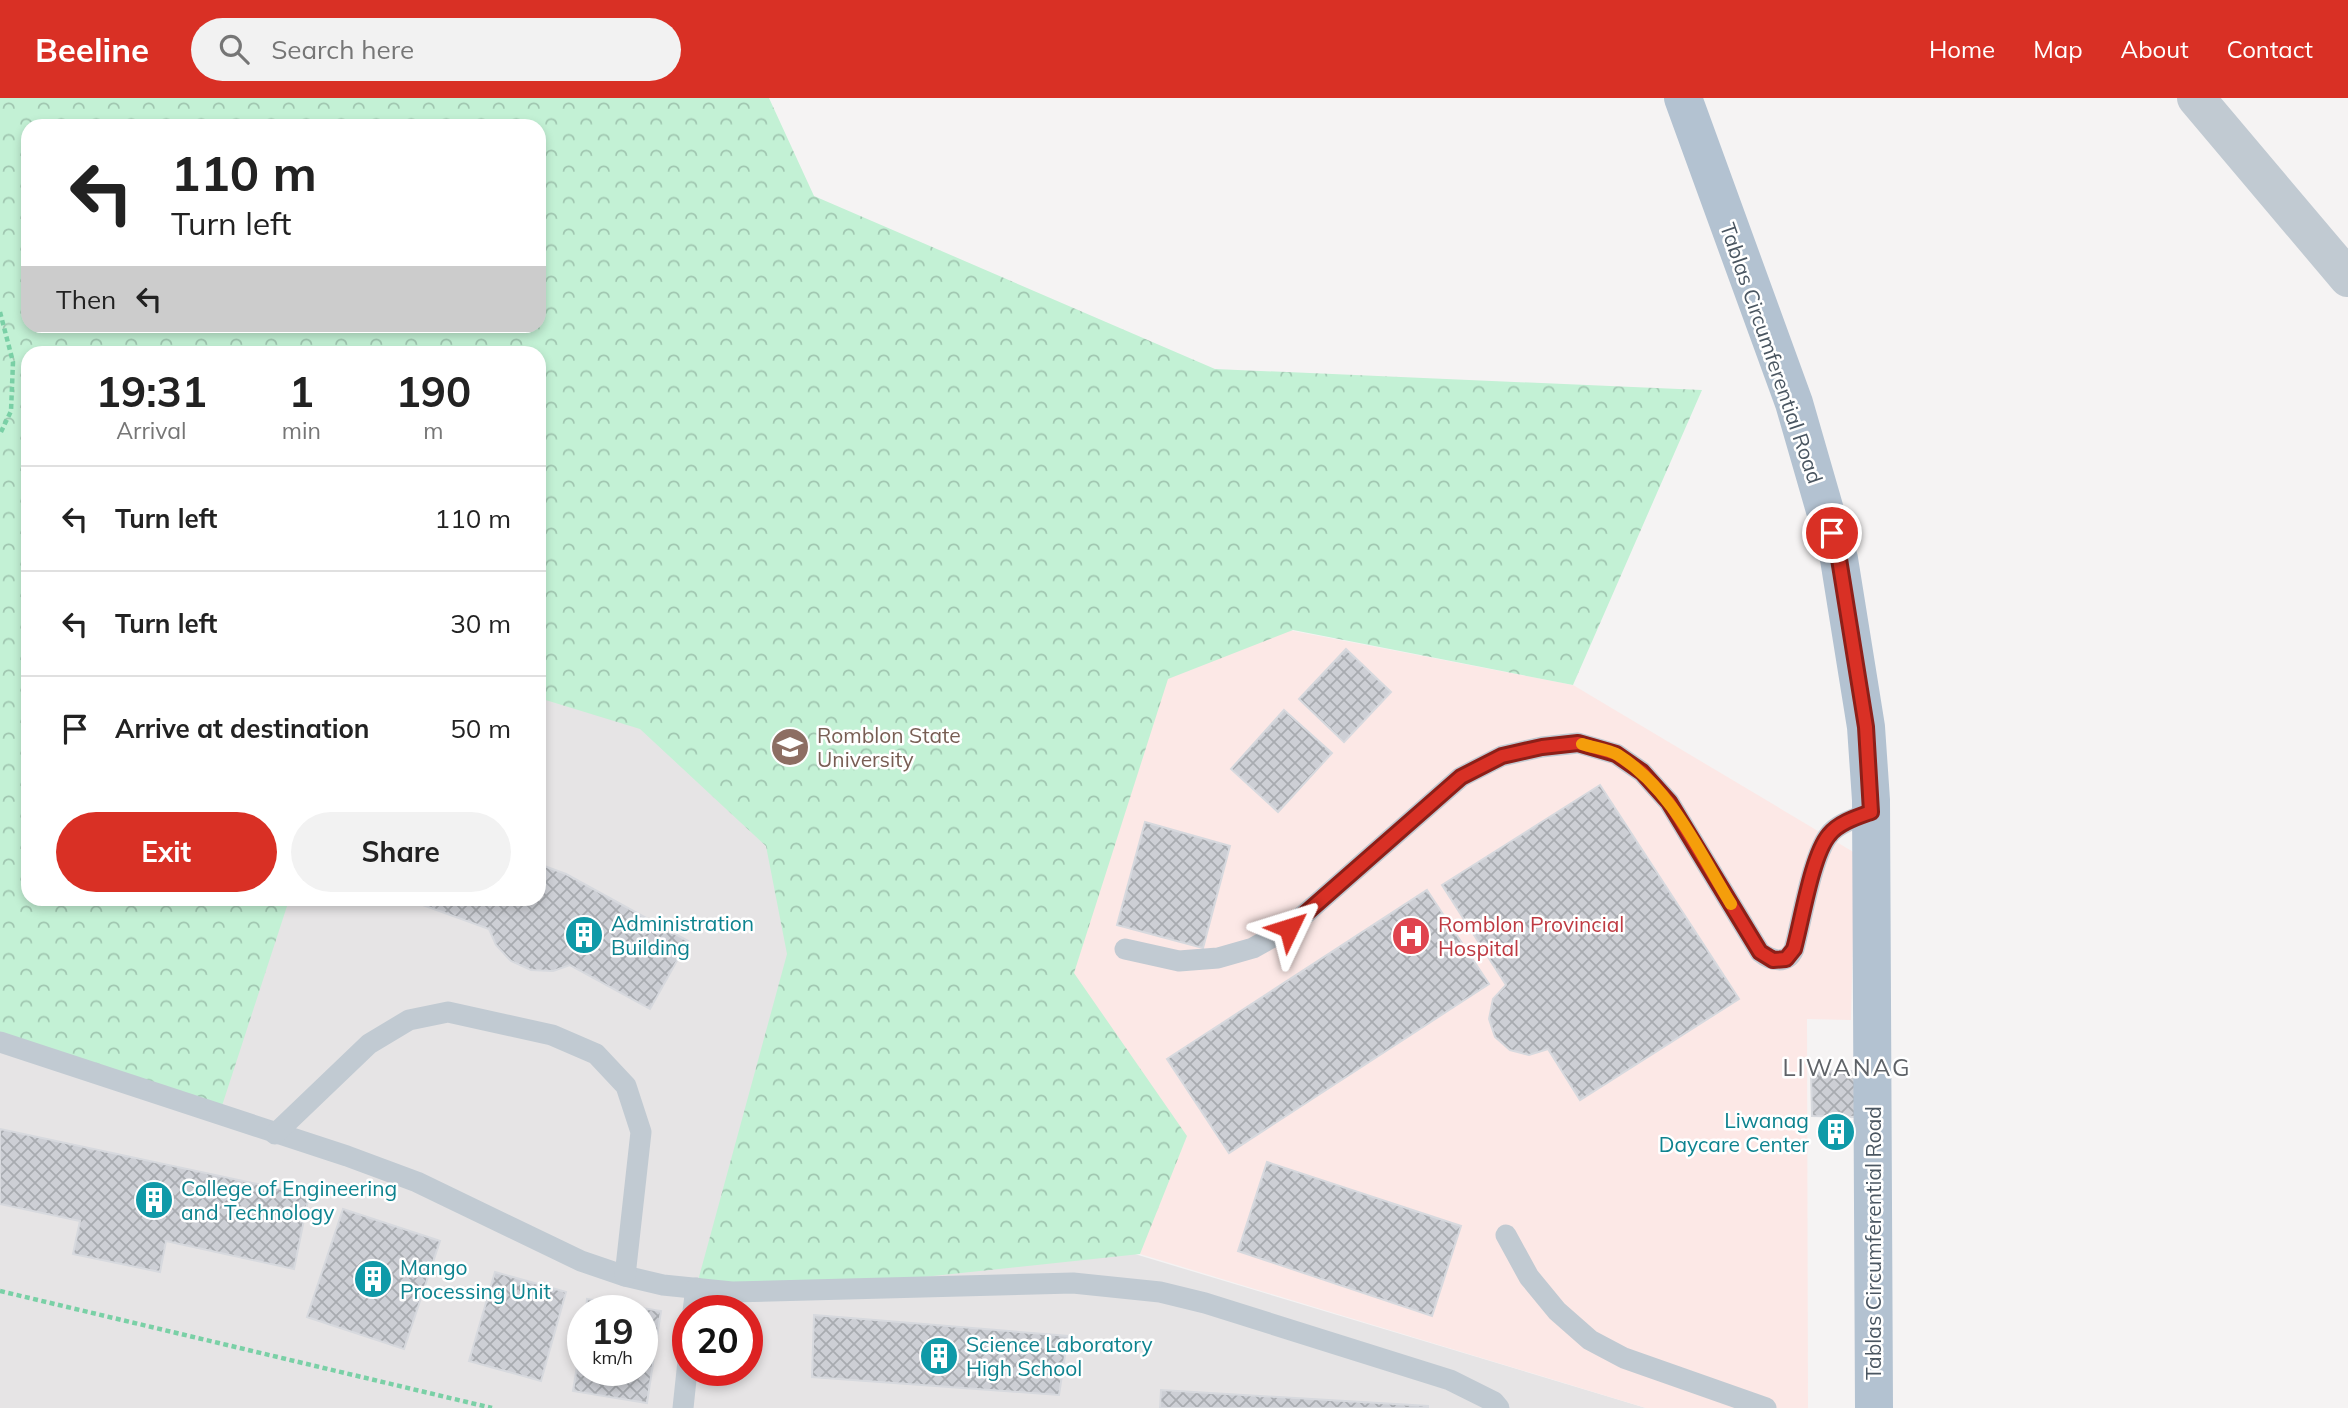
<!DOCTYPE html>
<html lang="en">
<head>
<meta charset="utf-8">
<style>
	body { margin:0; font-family:Mulish,sans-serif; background:#f2f2f2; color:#222; height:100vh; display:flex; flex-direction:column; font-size:26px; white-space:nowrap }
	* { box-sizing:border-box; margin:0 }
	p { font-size:23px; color:#767676 }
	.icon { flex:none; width:38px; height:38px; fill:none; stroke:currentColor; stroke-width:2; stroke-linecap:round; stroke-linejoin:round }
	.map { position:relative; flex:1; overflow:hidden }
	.side { position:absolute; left:21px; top:248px; width:525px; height:560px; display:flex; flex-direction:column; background:#fff; border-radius:21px; box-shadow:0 4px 10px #0003 }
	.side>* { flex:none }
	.top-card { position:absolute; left:21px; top:21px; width:525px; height:214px; border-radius:21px; box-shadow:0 4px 10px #0003; background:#fff; color:#222; overflow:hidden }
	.speed { position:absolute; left:567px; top:1197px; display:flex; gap:14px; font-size:35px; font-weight:700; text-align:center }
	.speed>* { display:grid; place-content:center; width:91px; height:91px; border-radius:50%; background:#fff; box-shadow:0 4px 10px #0003; line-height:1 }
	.speed small { font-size:18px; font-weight:400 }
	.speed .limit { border:10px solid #d22; background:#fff; color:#111 }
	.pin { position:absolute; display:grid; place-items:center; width:60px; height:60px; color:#fff; margin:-30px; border:4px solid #fff; border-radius:50%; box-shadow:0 2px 7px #0007 }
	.me { position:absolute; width:77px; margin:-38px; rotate:49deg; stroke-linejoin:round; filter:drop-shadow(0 0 5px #0008) }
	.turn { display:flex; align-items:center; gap:24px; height:147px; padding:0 35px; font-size:32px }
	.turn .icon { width:91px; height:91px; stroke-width:2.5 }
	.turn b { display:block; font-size:49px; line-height:60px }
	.then { display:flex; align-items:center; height:66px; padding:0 35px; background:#0003; gap:14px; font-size:26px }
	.eta { display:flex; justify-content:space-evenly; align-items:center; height:119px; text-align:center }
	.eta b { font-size:42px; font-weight:700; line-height:49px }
	.primary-button { display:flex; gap:14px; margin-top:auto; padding:14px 35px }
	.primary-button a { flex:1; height:80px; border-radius:42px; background:#d93025; color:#fff; font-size:28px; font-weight:700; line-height:80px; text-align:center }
	.primary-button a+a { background:#f2f2f2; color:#222 }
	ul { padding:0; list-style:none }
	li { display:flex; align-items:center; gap:21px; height:105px; padding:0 35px; border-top:2px solid #e0e0e0 }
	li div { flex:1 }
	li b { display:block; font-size:26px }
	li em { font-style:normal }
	header { display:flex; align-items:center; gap:42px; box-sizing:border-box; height:98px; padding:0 35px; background:#d93025; color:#fff }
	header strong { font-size:33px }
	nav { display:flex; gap:38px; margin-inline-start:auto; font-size:24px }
	.search { width:490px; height:63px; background:#f2f2f2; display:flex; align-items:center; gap:18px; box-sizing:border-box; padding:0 24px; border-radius:38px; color:#767676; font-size:26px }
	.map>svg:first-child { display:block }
	.education { fill:#e6e4e5; fill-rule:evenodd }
	.medical { fill:#fce8e6 }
	.forest { fill:url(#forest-crowns); fill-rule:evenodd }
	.building { fill:url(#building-cross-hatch); stroke:#d7d9de; stroke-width:2 }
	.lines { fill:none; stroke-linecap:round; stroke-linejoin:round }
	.path { stroke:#7ad0a6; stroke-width:4.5; stroke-dasharray:5 3.5; stroke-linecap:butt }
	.service { stroke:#c1cad2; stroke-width:21 }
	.minor { stroke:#c1cad2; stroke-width:38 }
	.primary { stroke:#b3c2d1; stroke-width:38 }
	.route-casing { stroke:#8d1f18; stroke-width:18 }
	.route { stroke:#d93025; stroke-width:12 }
	.slow { stroke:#f59e0b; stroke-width:12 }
	.labels { text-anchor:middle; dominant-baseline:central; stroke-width:5; stroke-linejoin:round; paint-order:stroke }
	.street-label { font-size:21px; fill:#4a5661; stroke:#fff }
	.education-label { font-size:21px; fill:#785e54; stroke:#fff; text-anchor:start }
	.culture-label { font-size:21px; fill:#0d838f; stroke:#fff; text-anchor:start }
	.health-label { font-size:21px; fill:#be3a42; stroke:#fff; text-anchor:start }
	.quarter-label { font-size:24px; letter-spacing:2px; fill:#5f6368; stroke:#fff }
</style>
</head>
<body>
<header>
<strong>Beeline</strong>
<div class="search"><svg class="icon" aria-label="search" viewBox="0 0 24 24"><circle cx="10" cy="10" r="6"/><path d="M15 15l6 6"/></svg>Search here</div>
<nav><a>Home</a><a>Map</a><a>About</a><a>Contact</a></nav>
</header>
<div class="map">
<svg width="2348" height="1310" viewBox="0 0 2348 1310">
	<defs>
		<pattern id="forest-crowns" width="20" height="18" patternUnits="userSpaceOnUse" patternTransform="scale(1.75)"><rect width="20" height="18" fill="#c3f1d5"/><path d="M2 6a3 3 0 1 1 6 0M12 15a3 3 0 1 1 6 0" fill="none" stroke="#a0c6b0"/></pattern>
		<pattern id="building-cross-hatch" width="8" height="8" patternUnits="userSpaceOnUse" patternTransform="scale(1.75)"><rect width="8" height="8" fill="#cdcfd5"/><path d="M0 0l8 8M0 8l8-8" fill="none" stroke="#a8abb0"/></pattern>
	</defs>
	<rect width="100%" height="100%" fill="#f5f3f3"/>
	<!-- education -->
	<path class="education" d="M0 0H536L876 1078 1646 1310H0ZM28 28H539V228H28ZM28 256H539V802H28ZM583 1213H642V1272H583ZM688 1213H747V1272H688Z"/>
	<!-- medical -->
	<path class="medical" d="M1101 496 1573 587 1855 755 1851 922 1807 921 1808 1310H1646L1140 1156 875 1078Z"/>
	<!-- forest -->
	<path class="forest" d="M0 0H769L814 98 1215 271 1702 292 1573 587 1293 532 1168 581 1074 875 1187 1038 1140 1156 801 1192 696 1190 787 856 766 748 640 631 539 600V256H28V802H289L219 1017 0 944ZM28 28H539V228H28Z"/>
	<!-- building -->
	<g class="building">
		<path d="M1346 551 1391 594 1344 644 1299 601Z"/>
		<path d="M1284 612 1332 655 1278 714 1231 671Z"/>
		<path d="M1600 687 1739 901 1580 1002 1548 951 1529 957 1510 952 1495 939 1489 921 1493 901 1506 887 1442 787Z"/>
		<path d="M1145 724 1230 748 1203 850 1117 827Z"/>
		<path d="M539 766 566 776 688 843 650 911 570 867 553 873 531 872 511 863 496 847 489 831 409 802H539Z"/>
		<path d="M1427 792 1489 886 1229 1055 1167 961Z"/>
		<path d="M1811 973H1856V1019L1812 1018Z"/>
		<path d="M1847 1022 1848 1044 1825 1045 1824 1023Z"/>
		<path d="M0 1031 309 1097 294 1171 166 1143 160 1174 73 1156 80 1123 0 1106Z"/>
		<path d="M1267 1064 1461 1128 1432 1218 1238 1153Z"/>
		<path d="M343 1111 440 1143 404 1251 307 1219Z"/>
		<path d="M495 1174 566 1194 541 1283 469 1263Z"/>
		<path d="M587 1201 661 1213 647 1305 573 1293 583 1231V1272H642V1213H586Z"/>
		<path d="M814 1217 1068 1238 1059 1297 812 1279Z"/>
		<path d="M1161 1292 1428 1308V1310H1160Z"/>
	</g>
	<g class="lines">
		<!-- path -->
		<g class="path">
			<path d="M0 214 13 264 11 313 0 336"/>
			<path d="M0 1193 492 1310"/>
		</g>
		<!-- service -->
		<g class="service">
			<path d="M1125 851 1179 863 1218 860 1253 850 1289 830 1461 679 1502 658 1542 649 1578 645 1616 656 1642 674 1669 704 1760 854C1771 863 1787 867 1794 851 1802 822 1812 758 1829 737 1838 725 1857 720 1871 714"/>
			<path d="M0 944 347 1058 417 1084 581 1163 625 1178 663 1187 732 1194 1073 1185 1160 1194 1205 1205 1450 1282 1494 1304 1499 1310"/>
			<path d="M275 1036 369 946 409 922 448 914 552 937 596 956 626 988 641 1034 625 1178"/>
			<path d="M1506 1137 1529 1179 1557 1213 1590 1242 1624 1260 1766 1310"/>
			<path d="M693 1213 696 1190"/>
			<path d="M683 1310 688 1263"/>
		</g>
		<!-- minor -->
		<path class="minor" d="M2196 0 2348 180"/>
		<!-- primary -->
		<path class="primary" d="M1683 0 1794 305 1839 461 1866 629 1871 702 1874 1310"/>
	</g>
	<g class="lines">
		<defs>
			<path id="route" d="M1289 830 1461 679 1502 658 1542 649 1578 645 1616 656 1642 674 1669 704 1760 854 1773 862 1786 861 1794 851C1802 822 1812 757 1829 737 1838 725 1857 719 1871 714L1866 629 1839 461 1832 435"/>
		</defs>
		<!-- route casing -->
		<use href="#route" class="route-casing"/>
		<!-- route -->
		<use href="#route" class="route"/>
		<!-- slow -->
		<path class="slow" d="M1582 646C1594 650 1608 651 1618 657 1672 691 1699 754 1731 806"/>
	</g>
	<!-- icons -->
	<defs>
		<symbol id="university-disc" viewBox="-11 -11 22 22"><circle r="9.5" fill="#8d6e63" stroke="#fff"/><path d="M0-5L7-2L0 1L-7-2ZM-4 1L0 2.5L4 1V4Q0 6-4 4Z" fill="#fff"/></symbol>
		<symbol id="building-disc" viewBox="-11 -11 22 22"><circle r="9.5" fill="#0f9aa8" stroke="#fff"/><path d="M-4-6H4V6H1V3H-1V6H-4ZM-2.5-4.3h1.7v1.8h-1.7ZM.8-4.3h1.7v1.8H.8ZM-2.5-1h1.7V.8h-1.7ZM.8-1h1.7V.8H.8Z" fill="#fff"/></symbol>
		<symbol id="hospital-disc" viewBox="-11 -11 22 22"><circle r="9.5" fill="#e0444e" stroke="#fff"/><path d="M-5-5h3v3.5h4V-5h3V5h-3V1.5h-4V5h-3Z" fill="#fff"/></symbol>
	</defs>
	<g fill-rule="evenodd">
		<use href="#university-disc" x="768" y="627" width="44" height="44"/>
		<use href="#building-disc" x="562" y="815" width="44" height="44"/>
		<use href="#hospital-disc" x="1389" y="816" width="44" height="44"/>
		<use href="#building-disc" x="1814" y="1012" width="44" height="44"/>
		<use href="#building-disc" x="132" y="1080" width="44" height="44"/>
		<use href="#building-disc" x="351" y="1159" width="44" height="44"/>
		<use href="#building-disc" x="917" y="1236" width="44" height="44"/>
	</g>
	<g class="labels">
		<!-- street labels -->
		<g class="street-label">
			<text transform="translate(1772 255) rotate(71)">Tablas Circumferential Road</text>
			<text transform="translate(1873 1145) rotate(-90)">Tablas Circumferential Road</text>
		</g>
		<!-- education labels -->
		<g class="education-label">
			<text x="817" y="637">Romblon State<tspan x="817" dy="24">University</tspan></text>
		</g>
		<!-- culture labels -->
		<g class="culture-label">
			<text x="611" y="825">Administration<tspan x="611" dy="24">Building</tspan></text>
			<text x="1809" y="1022" text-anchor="end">Liwanag<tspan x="1809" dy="24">Daycare Center</tspan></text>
			<text x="181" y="1090">College of Engineering<tspan x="181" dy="24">and Technology</tspan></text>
			<text x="400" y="1169">Mango<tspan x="400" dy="24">Processing Unit</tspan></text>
			<text x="966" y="1246">Science Laboratory<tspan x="966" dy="24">High School</tspan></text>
		</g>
		<!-- health labels -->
		<g class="health-label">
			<text x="1438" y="826">Romblon Provincial<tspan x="1438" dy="24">Hospital</tspan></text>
		</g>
		<!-- quarter labels -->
		<g class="quarter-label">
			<text x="1847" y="969">LIWANAG</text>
		</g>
	</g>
</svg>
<div class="speed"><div>19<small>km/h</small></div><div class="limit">20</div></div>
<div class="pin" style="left:1832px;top:435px;background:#d93025"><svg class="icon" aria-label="arrive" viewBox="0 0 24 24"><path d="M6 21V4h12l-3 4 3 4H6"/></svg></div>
<svg class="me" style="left:1289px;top:830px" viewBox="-20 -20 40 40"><path d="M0-17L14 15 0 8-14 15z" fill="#d93025" stroke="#fff" stroke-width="4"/></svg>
<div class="top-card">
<div class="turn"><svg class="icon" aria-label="left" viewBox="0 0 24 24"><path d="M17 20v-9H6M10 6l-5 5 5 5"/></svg><div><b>110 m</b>Turn left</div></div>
<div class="then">Then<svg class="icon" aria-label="left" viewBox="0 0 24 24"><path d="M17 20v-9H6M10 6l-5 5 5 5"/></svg></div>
</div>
<section class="side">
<div class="eta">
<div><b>19:31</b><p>Arrival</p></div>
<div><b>1</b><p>min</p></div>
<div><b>190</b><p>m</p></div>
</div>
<ul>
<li><svg class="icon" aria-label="left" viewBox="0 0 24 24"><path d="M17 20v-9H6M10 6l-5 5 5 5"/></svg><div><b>Turn left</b></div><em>110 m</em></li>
<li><svg class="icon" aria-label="left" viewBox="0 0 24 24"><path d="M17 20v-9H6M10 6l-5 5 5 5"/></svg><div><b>Turn left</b></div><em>30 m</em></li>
<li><svg class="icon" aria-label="arrive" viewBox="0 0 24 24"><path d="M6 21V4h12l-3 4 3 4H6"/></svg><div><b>Arrive at destination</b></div><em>50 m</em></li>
</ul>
<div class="primary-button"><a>Exit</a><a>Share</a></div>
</section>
</div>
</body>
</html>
